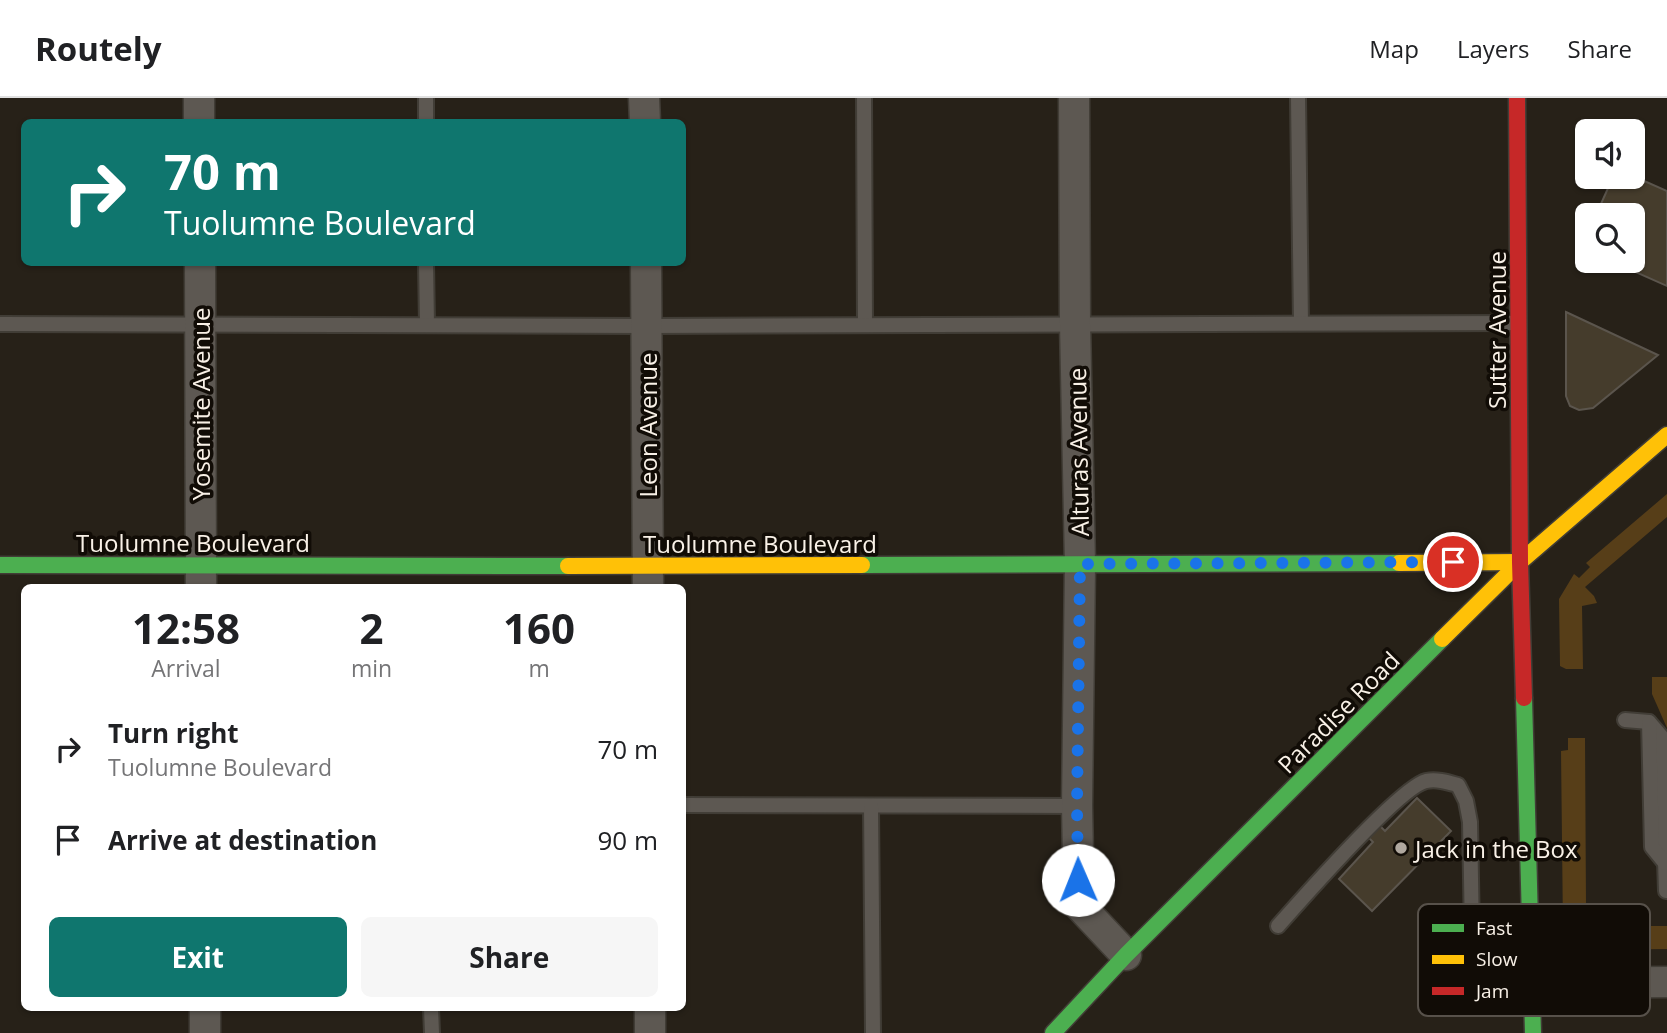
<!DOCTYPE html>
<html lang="en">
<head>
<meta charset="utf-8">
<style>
	body { margin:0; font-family:"Open Sans",sans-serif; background:#f6f6f6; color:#202124; height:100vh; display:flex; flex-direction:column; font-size:26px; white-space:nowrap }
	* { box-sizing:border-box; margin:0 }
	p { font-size:23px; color:#757577 }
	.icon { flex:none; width:38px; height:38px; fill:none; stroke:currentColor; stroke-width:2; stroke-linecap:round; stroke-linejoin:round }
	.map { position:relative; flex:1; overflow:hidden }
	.panel { position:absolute; left:21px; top:486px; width:665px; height:427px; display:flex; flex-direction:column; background:#fff; border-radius:10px; box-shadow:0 2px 5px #0004 }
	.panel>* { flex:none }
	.hud { position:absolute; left:21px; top:21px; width:665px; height:147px; border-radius:10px; box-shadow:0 2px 5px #0004; background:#0f766e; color:#fff; overflow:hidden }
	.tools { position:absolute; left:1575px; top:21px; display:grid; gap:14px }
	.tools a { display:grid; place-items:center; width:70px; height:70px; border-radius:10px; background:#fff; box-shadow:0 2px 5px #0004; font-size:35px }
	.pin { position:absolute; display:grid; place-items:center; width:60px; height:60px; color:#fff; margin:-30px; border:4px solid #fff; border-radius:50%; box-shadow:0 2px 7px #0007 }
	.me { position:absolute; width:77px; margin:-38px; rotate:359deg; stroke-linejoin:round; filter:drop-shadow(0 0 5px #0008) }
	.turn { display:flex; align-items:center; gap:24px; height:147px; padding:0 28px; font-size:32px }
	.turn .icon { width:91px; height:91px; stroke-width:2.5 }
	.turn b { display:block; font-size:49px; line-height:60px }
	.eta { display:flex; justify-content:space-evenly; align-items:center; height:119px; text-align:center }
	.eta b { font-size:42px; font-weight:700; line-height:49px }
	.primary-button { display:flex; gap:14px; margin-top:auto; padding:14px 28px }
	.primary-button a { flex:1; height:80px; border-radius:10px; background:#0f766e; color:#fff; font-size:28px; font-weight:700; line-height:80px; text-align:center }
	.primary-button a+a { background:#f6f6f6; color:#202124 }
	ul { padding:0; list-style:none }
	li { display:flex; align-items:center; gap:21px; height:91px; padding:0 28px }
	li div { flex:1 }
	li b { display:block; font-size:26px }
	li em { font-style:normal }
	header { display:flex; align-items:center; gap:42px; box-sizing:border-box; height:98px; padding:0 35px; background:#fff; border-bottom:2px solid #e0e0e0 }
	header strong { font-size:33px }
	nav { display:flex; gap:38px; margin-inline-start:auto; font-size:24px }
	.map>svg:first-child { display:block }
	.green { fill:#573e18 }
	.building { fill:#453c2c; stroke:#5b554d; stroke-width:2 }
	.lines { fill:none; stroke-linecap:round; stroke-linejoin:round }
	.lane-casing { stroke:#413d36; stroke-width:18 }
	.street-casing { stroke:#413d36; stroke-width:33 }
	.fast-casing { stroke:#413d36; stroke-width:19 }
	.slow-casing { stroke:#413d36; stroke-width:19 }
	.jam-casing { stroke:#413d36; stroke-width:19 }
	.lane { stroke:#5d5852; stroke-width:14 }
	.street { stroke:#5d5852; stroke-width:30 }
	.fast { stroke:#4caf50; stroke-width:16 }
	.slow { stroke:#ffc107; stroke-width:16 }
	.jam { stroke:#c62828; stroke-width:16 }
	.route { stroke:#1a73e8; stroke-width:12; stroke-dasharray:0 21.6 }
	.poi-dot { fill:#b0a89f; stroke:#110c06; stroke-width:2.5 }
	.labels { text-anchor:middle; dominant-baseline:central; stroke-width:7; stroke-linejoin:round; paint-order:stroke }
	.street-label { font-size:24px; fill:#f9f1e7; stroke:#110c06 }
	.poi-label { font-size:24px; fill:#f9f1e7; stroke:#110c06; text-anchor:start }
	.key { fill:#110c06; stroke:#57514a; stroke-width:2 }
	.key-label { font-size:19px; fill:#f9f1e7 }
</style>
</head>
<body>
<header>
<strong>Routely</strong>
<nav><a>Map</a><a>Layers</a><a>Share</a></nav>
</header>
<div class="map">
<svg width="1667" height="935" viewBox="0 0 1667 935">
	<rect width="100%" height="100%" fill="#272118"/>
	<!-- green -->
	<g class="green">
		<path d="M1667 396V419L1585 489 1594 498 1597 505 1582 508 1583 571H1566L1560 568 1559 501 1574 476 1579 480 1590 469 1586 465Z"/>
		<path d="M1652 579H1667V630L1652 596Z"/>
		<path d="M1568 640H1585L1586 805 1607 806 1610 828H1667V851L1588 852 1578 847 1563 832 1561 653 1568 652Z"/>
	</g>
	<!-- building -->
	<g class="building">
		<path d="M1633 78 1667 93V188L1611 163H1633V117H1596L1613 79Z"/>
		<path d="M1566 214 1658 257 1593 310 1579 312 1570 308 1566 298Z"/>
		<path d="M1417 700 1451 733 1372 813 1339 781 1373 744 1369 740 1380 728 1385 733Z"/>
	</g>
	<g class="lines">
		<defs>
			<g id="lane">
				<path d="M426 0V24"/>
				<path d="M864 0 865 225"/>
				<path d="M1298 0 1301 225"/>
				<path d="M426 164 427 227"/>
				<path d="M0 226 647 228 1517 225"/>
				<path d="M1625 622 1649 624 1661 638 1666 793"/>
				<path d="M1649 624 1652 749 1665 765"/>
				<path d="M682 707 1077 708"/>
				<path d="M871 708 873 935"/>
				<path d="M1278 828C1301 802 1400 689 1426 683 1437 681 1447 684 1458 687L1466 703 1470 724 1472 836 1466 857"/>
				<path d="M431 910 432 935"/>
			</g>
			<g id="street">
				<path d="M199 0V24"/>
				<path d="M644 0 645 24"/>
				<path d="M1074 0 1075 226 1080 466 1077 708 1079 807 1126 857"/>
				<path d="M200 164 201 490"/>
				<path d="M646 164 648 490"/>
				<path d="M1532 885 1667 884"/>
				<path d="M205 910V935"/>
				<path d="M650 910V935"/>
			</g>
			<g id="fast">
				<path d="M0 467 568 468"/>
				<path d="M862 467 1399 465"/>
				<path d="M1524 600 1533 935"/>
				<path d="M1053 935 1126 857 1442 541"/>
			</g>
			<g id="slow">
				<path d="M1399 465 1520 464"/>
				<path d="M568 468 862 467"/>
				<path d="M1442 541 1520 464 1667 337"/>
			</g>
			<path id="jam" d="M1517 0 1520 464 1524 600"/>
		</defs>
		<!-- lane casing -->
		<use href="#lane" class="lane-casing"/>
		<!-- street casing -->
		<use href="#street" class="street-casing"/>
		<!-- fast casing -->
		<use href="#fast" class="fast-casing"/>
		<!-- slow casing -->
		<use href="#slow" class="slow-casing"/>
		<!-- jam casing -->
		<use href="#jam" class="jam-casing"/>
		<!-- lane -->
		<use href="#lane" class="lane"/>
		<!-- street -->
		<use href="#street" class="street"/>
		<!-- fast -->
		<use href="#fast" class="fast"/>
		<!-- slow -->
		<use href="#slow" class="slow"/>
		<!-- jam -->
		<use href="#jam" class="jam"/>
	</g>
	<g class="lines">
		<!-- route -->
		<path class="route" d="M1078 782 1077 708 1080 466 1453 464"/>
	</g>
	<!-- markers -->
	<circle class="poi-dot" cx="1401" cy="750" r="7"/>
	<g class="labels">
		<!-- street labels -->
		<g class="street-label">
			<text transform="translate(1496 232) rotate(-90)">Sutter Avenue</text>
			<text transform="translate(200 306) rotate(-90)">Yosemite Avenue</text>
			<text transform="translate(647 327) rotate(-90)">Leon Avenue</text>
			<text transform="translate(1078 354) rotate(-91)">Alturas Avenue</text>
			<text x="193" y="444">Tuolumne Boulevard</text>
			<text x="760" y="445">Tuolumne Boulevard</text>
			<text transform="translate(1338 614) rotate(-45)">Paradise Road</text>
		</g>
		<!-- poi labels -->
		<g class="poi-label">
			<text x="1415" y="750">Jack in the Box</text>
		</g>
	</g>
	<!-- legend -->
	<rect x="1418" y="806" width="232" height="112" rx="10" class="key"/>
	<rect x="1432" y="826" width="32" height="8" fill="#4caf50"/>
	<rect x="1432" y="857" width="32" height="9" fill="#ffc107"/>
	<rect x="1432" y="889" width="32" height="8" fill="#c62828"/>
	<g class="key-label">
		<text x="1476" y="837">Fast</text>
		<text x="1476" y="868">Slow</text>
		<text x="1476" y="900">Jam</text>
	</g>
</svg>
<div class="tools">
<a><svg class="icon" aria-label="sound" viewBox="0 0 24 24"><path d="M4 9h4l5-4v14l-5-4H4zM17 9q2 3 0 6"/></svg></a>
<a><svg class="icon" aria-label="search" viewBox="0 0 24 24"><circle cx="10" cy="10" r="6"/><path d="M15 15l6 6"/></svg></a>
</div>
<div class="pin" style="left:1453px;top:464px;background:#d93025"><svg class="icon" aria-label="arrive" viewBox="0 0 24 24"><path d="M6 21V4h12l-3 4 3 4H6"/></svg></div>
<svg class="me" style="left:1078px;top:782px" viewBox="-20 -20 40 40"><circle r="19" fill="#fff"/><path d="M0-13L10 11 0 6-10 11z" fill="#1a73e8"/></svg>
<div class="hud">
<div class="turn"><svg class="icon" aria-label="right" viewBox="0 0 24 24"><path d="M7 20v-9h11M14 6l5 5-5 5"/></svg><div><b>70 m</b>Tuolumne Boulevard</div></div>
</div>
<section class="panel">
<div class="eta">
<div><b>12:58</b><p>Arrival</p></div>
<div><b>2</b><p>min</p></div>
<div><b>160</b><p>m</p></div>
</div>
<ul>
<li><svg class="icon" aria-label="right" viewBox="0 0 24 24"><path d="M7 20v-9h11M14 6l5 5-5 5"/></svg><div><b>Turn right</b><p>Tuolumne Boulevard</p></div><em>70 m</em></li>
<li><svg class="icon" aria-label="arrive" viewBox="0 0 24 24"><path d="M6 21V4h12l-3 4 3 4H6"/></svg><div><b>Arrive at destination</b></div><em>90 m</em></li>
</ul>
<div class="primary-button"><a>Exit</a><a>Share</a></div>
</section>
</div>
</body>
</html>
